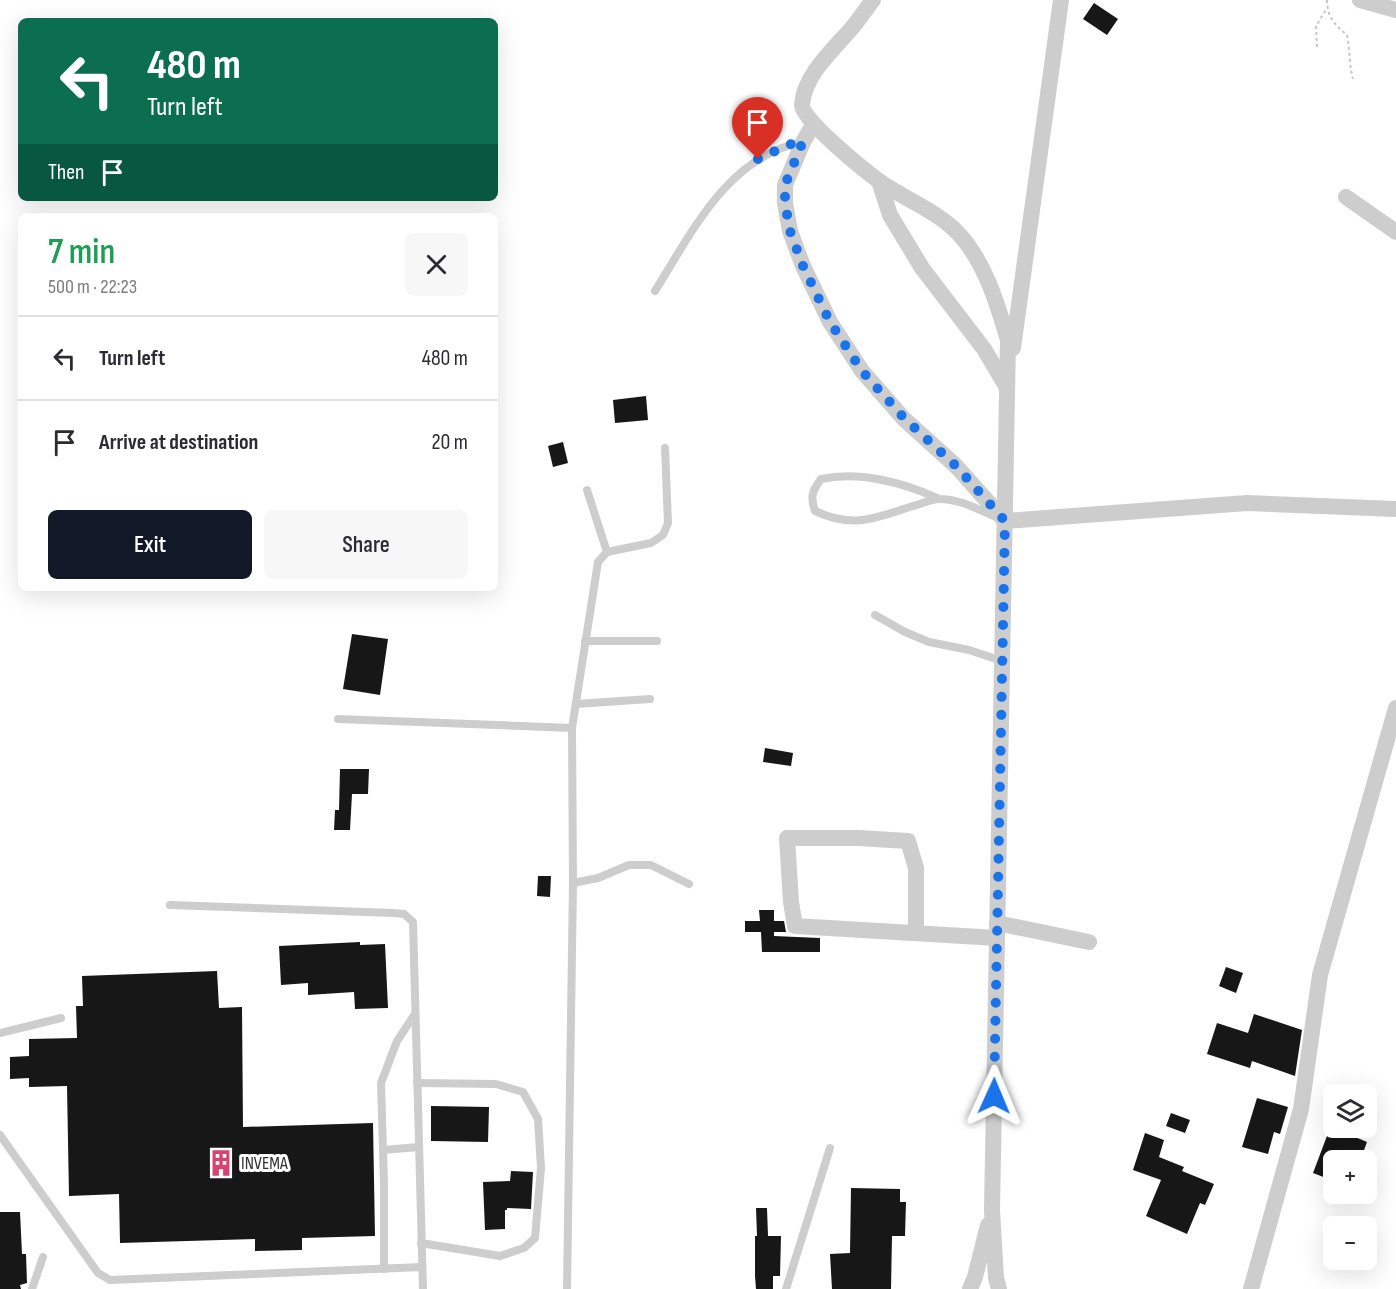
<!DOCTYPE html>
<html lang="en">
<head>
<meta charset="utf-8">
<style>
	body { margin:0; font-family:"Sofia Sans Condensed",sans-serif; background:#f7f7f7; color:#2b2b33; height:100vh; display:flex; flex-direction:column; font-size:22px; white-space:nowrap }
	* { box-sizing:border-box; margin:0 }
	p { font-size:20px; color:#7c7c81 }
	.icon { flex:none; width:33px; height:33px; fill:none; stroke:currentColor; stroke-width:2; stroke-linecap:round; stroke-linejoin:round }
	.map { position:relative; flex:1; overflow:hidden }
	.drawer { position:absolute; left:18px; top:213px; width:480px; height:378px; display:flex; flex-direction:column; background:#fff; border-radius:9px; box-shadow:0 6px 24px #0002 }
	.drawer>* { flex:none }
	.banner { position:absolute; left:18px; top:18px; width:480px; height:183px; border-radius:9px; box-shadow:0 6px 24px #0002; background:#0b6e4f; color:#fff; overflow:hidden }
	.tools { position:absolute; left:1323px; top:1084px; display:grid; gap:12px }
	.tools a { display:grid; place-items:center; width:54px; height:54px; border-radius:9px; background:#fff; box-shadow:0 6px 24px #0002; font-size:30px }
	.pin { position:absolute; display:grid; place-items:center; width:51px; height:51px; color:#fff; margin:-62px -26px; border-radius:50% 50% 50% 0; rotate:-45deg; box-shadow:0 0 6px #0007 }
	.pin .icon { rotate:45deg }
	.me { position:absolute; width:66px; margin:-33px; rotate:1deg; stroke-linejoin:round; filter:drop-shadow(0 0 4px #0008) }
	.turn { display:flex; align-items:center; gap:21px; height:126px; padding:0 30px; font-size:27px }
	.turn .icon { width:78px; height:78px; stroke-width:2.5 }
	.turn b { display:block; font-size:42px; line-height:51px }
	.then { display:flex; align-items:center; height:57px; padding:0 30px; background:#0003; gap:12px; font-size:22px }
	.round { display:grid; place-items:center; flex:none; width:63px; height:63px; border-radius:9px; background:#f7f7f7 }
	.head { display:flex; align-items:center; justify-content:space-between; height:102px; padding:0 30px }
	h1 { font-size:36px; font-weight:600; line-height:45px; color:#1e9e55 }
	.button { display:flex; gap:12px; margin-top:auto; padding:12px 30px }
	.button a { flex:1; height:69px; border-radius:9px; background:#111827; color:#fff; font-size:24px; font-weight:600; line-height:69px; text-align:center }
	.button a+a { background:#f7f7f7; color:#2b2b33 }
	ul { padding:0; list-style:none }
	li { display:flex; align-items:center; gap:18px; height:84px; padding:0 30px; border-top:2px solid #e1e1e2 }
	li div { flex:1 }
	li b { display:block; font-size:22px }
	li em { font-style:normal }
	.map>svg:first-child { display:block }
	.building { fill:#171717 }
	.lines { fill:none; stroke-linecap:round; stroke-linejoin:round }
	.path { stroke:#c7c7c7; stroke-width:2; stroke-dasharray:3 3; stroke-linecap:butt }
	.lane { stroke:#cdcdcd; stroke-width:8 }
	.street { stroke:#cdcdcd; stroke-width:16 }
	.route { stroke:#1a73e8; stroke-width:10; stroke-dasharray:0 18 }
	.labels { text-anchor:middle; dominant-baseline:central; stroke-width:6; stroke-linejoin:round; paint-order:stroke }
	.poi-label { font-size:18px; fill:#303030; stroke:#fff; text-anchor:start }
</style>
</head>
<body>
<div class="map">
<svg width="1396" height="1289" viewBox="0 0 1396 1289">
	<rect width="100%" height="100%" fill="#fff"/>
	<!-- building -->
	<g class="building">
		<path d="M1094 3 1118 19 1107 35 1083 19Z"/>
		<path d="M646 396 648 420 615 423 613 400Z"/>
		<path d="M563 442 568 463 553 467 548 446Z"/>
		<path d="M352 634 388 639 380 695 343 689Z"/>
		<path d="M765 748 793 753 791 766 763 762Z"/>
		<path d="M340 769H369L368 794H352L350 830H334L335 810H339Z"/>
		<path d="M538 876H551L550 897 537 896Z"/>
		<path d="M759 910H774V921H784L786 932H774V936L820 938V952H762L761 932H745V921H760Z"/>
		<path d="M360 942V945L385 944 388 1008 355 1009 354 992 308 995V983L281 985 279 946Z"/>
		<path d="M1226 967 1243 973 1236 993 1219 986Z"/>
		<path d="M217 971 219 1008 242 1007 243 1127 373 1123 375 1236 302 1238V1250L255 1251V1239L120 1243 119 1194 69 1196 67 1086 29 1087V1078L10 1079V1057L29 1056V1039L77 1038 76 1006H83L82 976Z"/>
		<path d="M1254 1014 1302 1030 1295 1076 1252 1061 1250 1068 1207 1054 1217 1023 1248 1033Z"/>
		<path d="M1257 1098 1288 1107 1280 1134 1274 1132 1268 1154 1242 1147Z"/>
		<path d="M431 1106 489 1107 488 1142 431 1141Z"/>
		<path d="M1171 1113 1190 1120 1185 1133 1166 1126Z"/>
		<path d="M1330 1128H1351L1348 1134 1367 1142 1360 1161H1334V1181L1313 1173Z"/>
		<path d="M1145 1133 1164 1140 1159 1157 1184 1167 1182 1171 1214 1184 1205 1205 1200 1203 1187 1234 1146 1216 1161 1180 1133 1170Z"/>
		<path d="M511 1171 533 1172 531 1209 507 1208V1210H505V1229L485 1230 483 1182 510 1181Z"/>
		<path d="M851 1188 900 1189V1202H906L905 1236H892L891 1289H832L830 1254 850 1253Z"/>
		<path d="M756 1208H767L768 1236H781L780 1276H773V1289H756L755 1276V1236H757Z"/>
		<path d="M0 1212H20L22 1254H26L27 1283 20 1285 21 1289H0Z"/>
	</g>
	<g class="lines">
		<!-- path -->
		<g class="path">
			<path d="M1327 0C1327 17 1335 25 1347 35 1350 50 1349 64 1353 79"/>
			<path d="M1317 47 1316 26 1327 8"/>
		</g>
		<!-- lane -->
		<g class="lane">
			<path d="M655 291C692 232 728 156 803 142"/>
			<path d="M587 490 607 552"/>
			<path d="M937 498C902 482 858 471 821 479 812 491 810 497 815 511 854 529 875 518 913 506 921 504 931 499 939 499 960 499 977 509 996 517"/>
			<path d="M875 615 905 632 929 642 969 650 1002 661"/>
			<path d="M585 641H657"/>
			<path d="M576 704 650 699"/>
			<path d="M338 719 572 728"/>
			<path d="M573 883 598 878 629 865H651L689 884"/>
			<path d="M170 905 393 913 404 914 413 922 423 1289"/>
			<path d="M0 1033 61 1018"/>
			<path d="M417 1083 496 1084 523 1092 538 1119 541 1168 535 1238 524 1248 500 1256 421 1243"/>
			<path d="M0 1135 98 1273 110 1280 422 1267"/>
			<path d="M383 1150 419 1147"/>
			<path d="M384 1269V1183L381 1083 397 1041 415 1014"/>
			<path d="M32 1289 43 1257"/>
			<path d="M567 1289 573 883 572 728 598 562 607 552 651 543 663 535 668 523 665 448"/>
			<path d="M786 1289 830 1148"/>
		</g>
		<!-- street -->
		<g class="street">
			<path d="M873 0C865 10 859 20 851 29 833 50 804 75 802 105 802 120 864 170 879 181 904 199 936 210 958 233 985 262 997 303 1008 340L992 1210 996 1278 999 1289"/>
			<path d="M1360 0 1396 10"/>
			<path d="M813 125 803 142 785 185V203L790 231 803 266 830 322 862 371 904 419 956 466 1005 521 1247 503 1396 509"/>
			<path d="M879 181 890 215 922 268 984 349 1006 386"/>
			<path d="M1346 197 1396 232"/>
			<path d="M1013 348 1061 0"/>
			<path d="M997 923 1089 942"/>
			<path d="M916 933V868L908 841 858 838H787L791 902 795 926 997 938"/>
			<path d="M970 1289 975 1277 988 1225"/>
			<path d="M1251 1289 1301 1109 1320 975 1396 708"/>
		</g>
	</g>
	<g class="lines">
		<!-- route -->
		<path class="route" d="M758 159 788 145 803 141 785 185V203L790 231 803 266 830 322 862 371 904 418 956 466 1005 521 994 1096"/>
	</g>
	<!-- icons -->
	<defs>
		<symbol id="building-bare" viewBox="-9 -9 18 18"><path d="M-4-6H4V6H1V3H-1V6H-4ZM-2.5-4.3h1.7v1.8h-1.7ZM.8-4.3h1.7v1.8H.8ZM-2.5-1h1.7V.8h-1.7ZM.8-1h1.7V.8H.8Z" fill="#d54470" stroke="#fff" stroke-width="2.5" paint-order="stroke"/></symbol>
	</defs>
	<g fill-rule="evenodd">
		<use href="#building-bare" x="202" y="1144" width="38" height="38"/>
	</g>
	<g class="labels">
		<!-- poi labels -->
		<g class="poi-label">
			<text x="241" y="1163">INVEMA</text>
		</g>
	</g>
</svg>
<div class="tools">
<a><svg class="icon" aria-label="layers" viewBox="0 0 24 24"><path d="M12 4l9 5-9 5-9-5zM3 14l9 5 9-5"/></svg></a>
<a>+</a>
<a>−</a>
</div>
<div class="pin" style="left:758px;top:159px;background:#d93025"><svg class="icon" aria-label="arrive" viewBox="0 0 24 24"><path d="M6 21V4h12l-3 4 3 4H6"/></svg></div>
<svg class="me" style="left:994px;top:1096px" viewBox="-20 -20 40 40"><path d="M0-17L14 15 0 8-14 15z" fill="#1a73e8" stroke="#fff" stroke-width="4"/></svg>
<div class="banner">
<div class="turn"><svg class="icon" aria-label="left" viewBox="0 0 24 24"><path d="M17 20v-9H6M10 6l-5 5 5 5"/></svg><div><b>480 m</b>Turn left</div></div>
<div class="then">Then<svg class="icon" aria-label="arrive" viewBox="0 0 24 24"><path d="M6 21V4h12l-3 4 3 4H6"/></svg></div>
</div>
<section class="drawer">
<div class="head"><div><h1>7 min</h1><p>500 m · 22:23</p></div><a class="round"><svg class="icon" aria-label="close" viewBox="0 0 24 24"><path d="M6 6l12 12M18 6L6 18"/></svg></a></div>
<ul>
<li><svg class="icon" aria-label="left" viewBox="0 0 24 24"><path d="M17 20v-9H6M10 6l-5 5 5 5"/></svg><div><b>Turn left</b></div><em>480 m</em></li>
<li><svg class="icon" aria-label="arrive" viewBox="0 0 24 24"><path d="M6 21V4h12l-3 4 3 4H6"/></svg><div><b>Arrive at destination</b></div><em>20 m</em></li>
</ul>
<div class="button"><a>Exit</a><a>Share</a></div>
</section>
</div>
</body>
</html>
